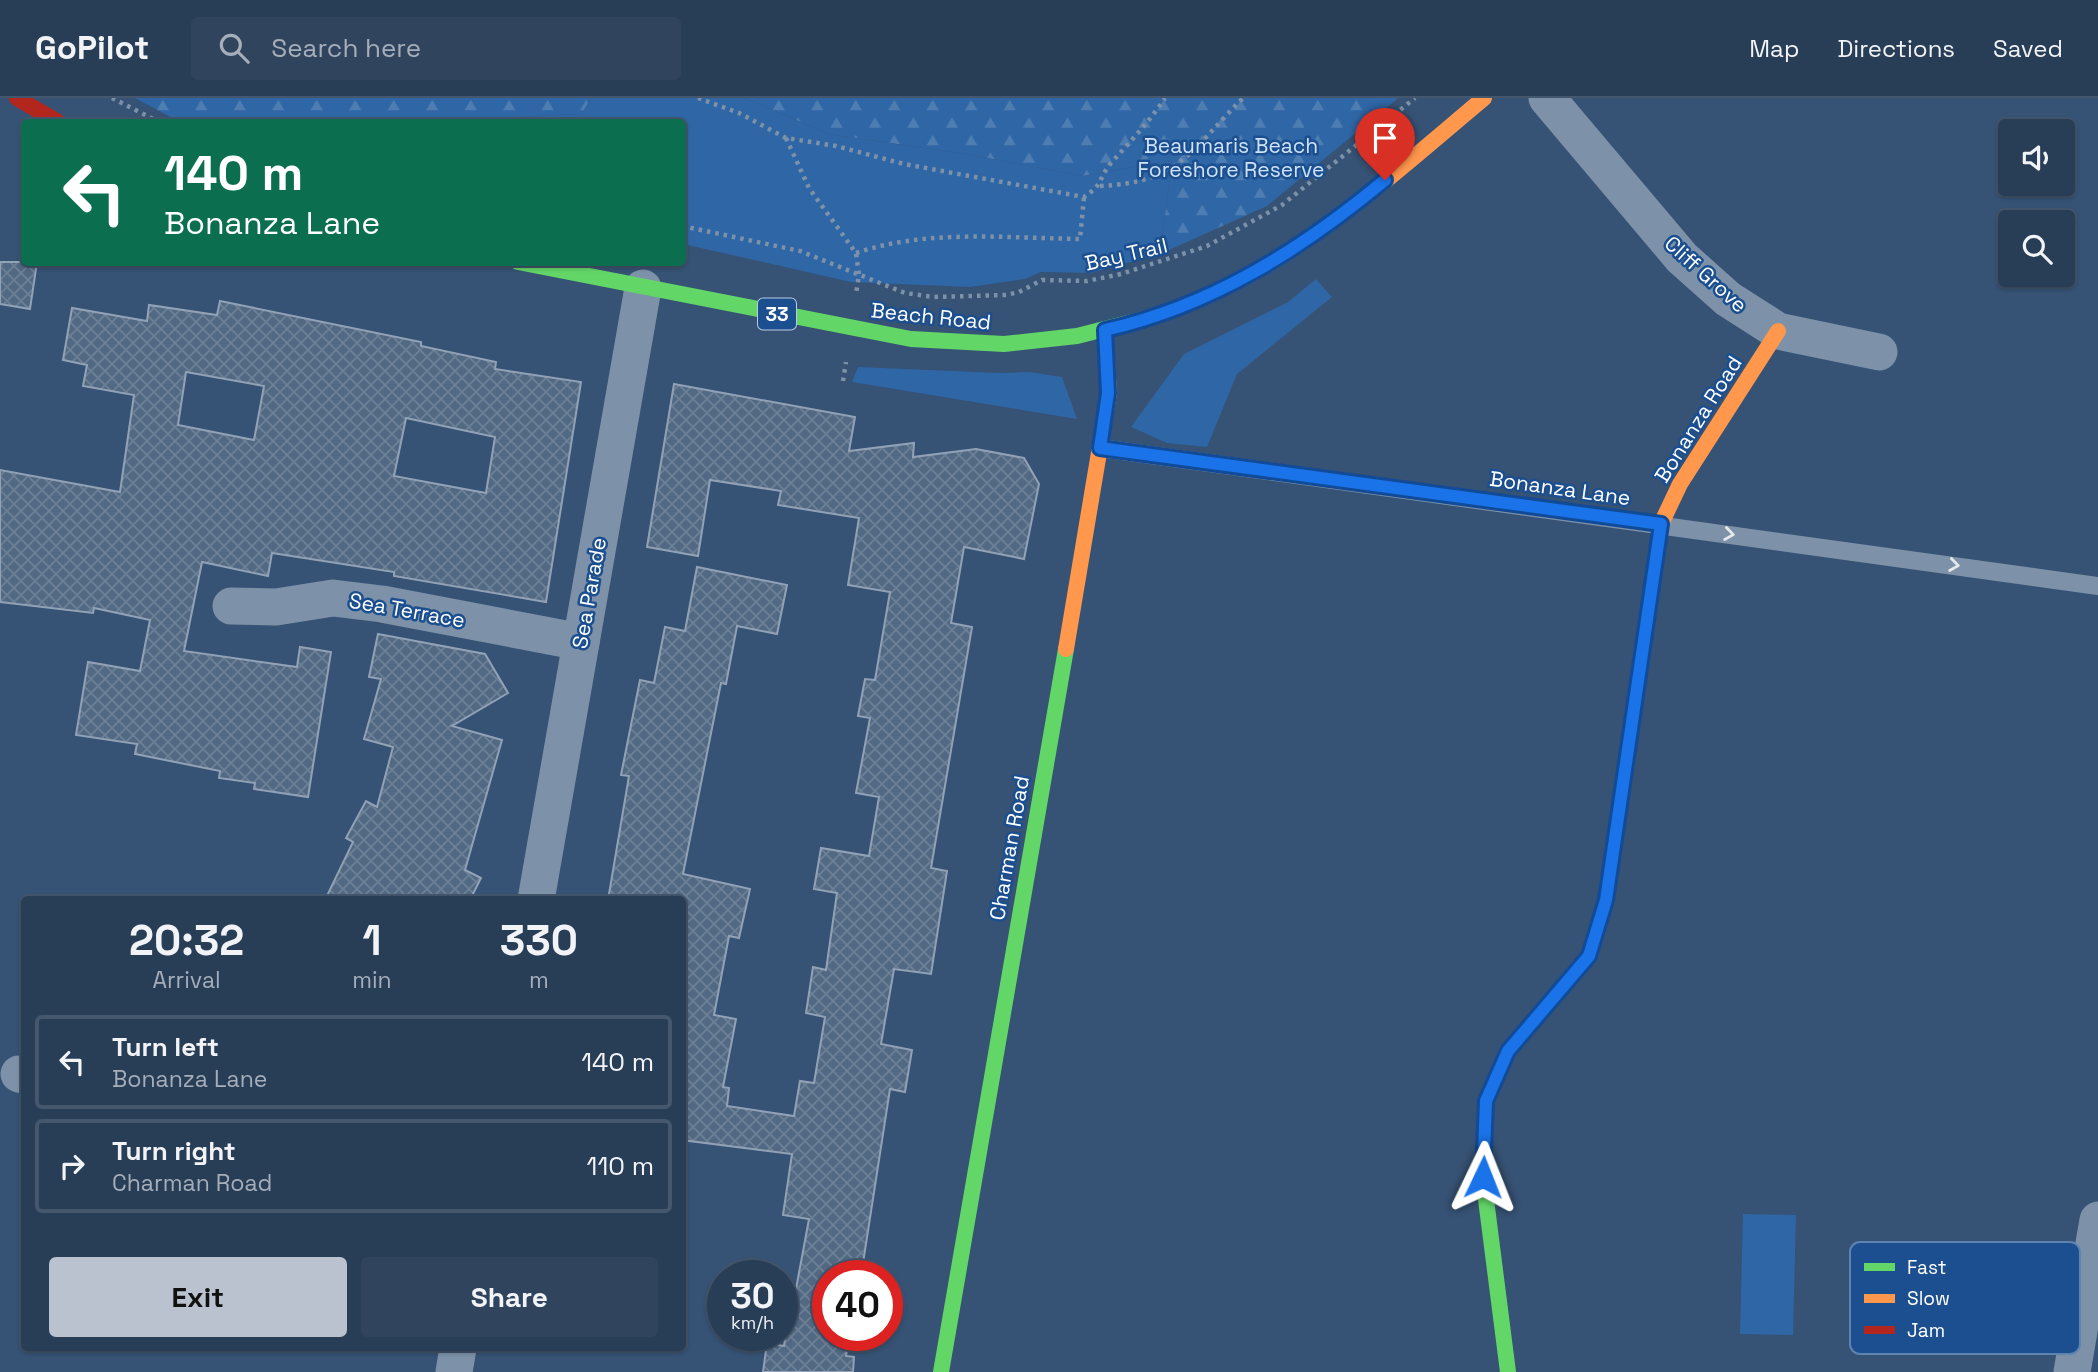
<!DOCTYPE html>
<html lang="en">
<head>
<meta charset="utf-8">
<style>
	body { margin:0; font-family:"Space Grotesk",sans-serif; background:#30455d; color:#f1f3f6; height:100vh; display:flex; flex-direction:column; font-size:26px; white-space:nowrap }
	* { box-sizing:border-box; margin:0 }
	p { font-size:23px; color:#a5aeba }
	.icon { flex:none; width:38px; height:38px; fill:none; stroke:currentColor; stroke-width:2; stroke-linecap:round; stroke-linejoin:round }
	.map { position:relative; flex:1; overflow:hidden }
	.drawer { position:absolute; left:21px; top:798px; width:665px; height:455px; display:flex; flex-direction:column; background:#283e57; border-radius:7px; box-shadow:0 2px 5px #0004,0 0 0 2px #44576d }
	.drawer>* { flex:none }
	.top-card { position:absolute; left:21px; top:21px; width:665px; height:147px; border-radius:7px; box-shadow:0 2px 5px #0004,0 0 0 2px #44576d; background:#0b6e4f; color:#fff; overflow:hidden }
	.controls { position:absolute; left:1998px; top:21px; display:grid; gap:14px }
	.controls a { display:grid; place-items:center; width:77px; height:77px; border-radius:7px; background:#283e57; box-shadow:0 2px 5px #0004,0 0 0 2px #44576d; font-size:35px }
	.speed { position:absolute; left:707px; top:1162px; display:flex; gap:14px; font-size:35px; font-weight:700; text-align:center }
	.speed>* { display:grid; place-content:center; width:91px; height:91px; border-radius:50%; background:#283e57; box-shadow:0 2px 5px #0004,0 0 0 2px #44576d; line-height:1 }
	.speed small { font-size:18px; font-weight:400 }
	.speed .limit { border:10px solid #d22; background:#fff; color:#111 }
	.pin { position:absolute; display:grid; place-items:center; width:60px; height:60px; color:#fff; margin:-72px -30px; border-radius:50% 50% 50% 0; rotate:-45deg; box-shadow:0 0 7px #0007 }
	.pin .icon { rotate:45deg }
	.me { position:absolute; width:77px; margin:-38px; rotate:2deg; stroke-linejoin:round; filter:drop-shadow(0 0 5px #0008) }
	.turn { display:flex; align-items:center; gap:24px; height:147px; padding:0 28px; font-size:32px }
	.turn .icon { width:91px; height:91px; stroke-width:2.5 }
	.turn b { display:block; font-size:49px; line-height:60px }
	.eta { display:flex; justify-content:space-evenly; align-items:center; height:119px; text-align:center }
	.eta b { font-size:42px; font-weight:700; line-height:49px }
	.cta { display:flex; gap:14px; margin-top:auto; padding:14px 28px }
	.cta a { flex:1; height:80px; border-radius:7px; background:#b9c2ce; color:#111; font-size:28px; font-weight:700; line-height:80px; text-align:center }
	.cta a+a { background:#30455d; color:#f1f3f6 }
	ul { padding:0; list-style:none }
	li { display:flex; align-items:center; gap:21px; height:94px; margin:0 14px 10px; padding:0 14px; border:4px solid #44576d; border-radius:7px }
	li div { flex:1 }
	li b { display:block; font-size:26px }
	li em { font-style:normal }
	header { display:flex; align-items:center; gap:42px; box-sizing:border-box; height:98px; padding:0 35px; background:#283e57; border-bottom:2px solid #44576d }
	header strong { font-size:33px }
	nav { display:flex; gap:38px; margin-inline-start:auto; font-size:24px }
	.search { width:490px; height:63px; background:#30455d; display:flex; align-items:center; gap:18px; box-sizing:border-box; padding:0 24px; border-radius:7px; color:#a5aeba; font-size:26px }
	.map>svg:first-child { display:block }
	.forest { fill:url(#forest-firs) }
	.green { fill:#2f66a5 }
	.building { fill:url(#building-cross-hatch); stroke:#92a2b6; stroke-width:2; fill-rule:evenodd }
	.lines { fill:none; stroke-linecap:round; stroke-linejoin:round }
	.path { stroke:#7d92a8; stroke-width:4.5; stroke-dasharray:3.5 5; stroke-linecap:butt }
	.lane { stroke:#7d92a8; stroke-width:18 }
	.street { stroke:#7d92a8; stroke-width:37 }
	.fast { stroke:#63d668; stroke-width:16 }
	.slow { stroke:#ff974d; stroke-width:16 }
	.jam { stroke:#b3261e; stroke-width:16 }
	.oneway { stroke:#e5e9ee }
	.route-casing { stroke:#114b97; stroke-width:18 }
	.route { stroke:#1a73e8; stroke-width:12 }
	.labels { text-anchor:middle; dominant-baseline:central; stroke-width:5; stroke-linejoin:round; paint-order:stroke }
	.shield { fill:#1b4f8f; stroke:#bbcadd; stroke-width:2 }
	.shield-label { font-size:19px; font-weight:bold; fill:#fff }
	.park-label { font-size:21px; fill:#cfe3fa; stroke:#1b4f8f }
	.street-label { font-size:21px; fill:#fff; stroke:#1b4f8f }
	.key { fill:#1b4f8f; stroke:#5f84b1; stroke-width:2 }
	.key-label { font-size:19px; fill:#fff }
</style>
</head>
<body>
<header>
<strong>GoPilot</strong>
<div class="search"><svg class="icon" aria-label="search" viewBox="0 0 24 24"><circle cx="10" cy="10" r="6"/><path d="M15 15l6 6"/></svg>Search here</div>
<nav><a>Map</a><a>Directions</a><a>Saved</a></nav>
</header>
<div class="map">
<svg width="2098" height="1274" viewBox="0 0 2098 1274">
	<defs>
		<pattern id="forest-firs" width="22" height="20" patternUnits="userSpaceOnUse" patternTransform="scale(1.75)"><rect width="22" height="20" fill="#2f66a5"/><path d="M5 1l3.5 6h-7zM16 11l3.5 6h-7z" fill="#4e7db2"/></pattern>
		<pattern id="building-cross-hatch" width="8" height="8" patternUnits="userSpaceOnUse" patternTransform="scale(1.75)"><rect width="8" height="8" fill="#526984"/><path d="M0 0l8 8M0 8l8-8" fill="none" stroke="#6c8096"/></pattern>
	</defs>
	<rect width="100%" height="100%" fill="#365274"/>
	<!-- forest -->
	<g class="forest">
		<path d="M135 0H591L582 16 500 20 501 24H180Z"/>
		<path d="M745 0H1398L1267 108 1160 156 1172 62 1083 78 966 56 828 36Z"/>
	</g>
	<!-- green -->
	<g class="green">
		<path d="M591 0H745L828 36 966 56 1083 78 1172 62 1160 156 1091 175 1041 174 1025 181 970 189 851 184 683 146 682 24H501L499 20 582 16Z"/>
		<path d="M1316 181 1332 199 1237 276 1207 349 1167 345 1131 329 1184 256 1288 204Z"/>
		<path d="M858 269 1000 275 1030 274 1062 279 1077 321 852 284Z"/>
		<path d="M1743 1116 1796 1117 1793 1237 1740 1236Z"/>
	</g>
	<!-- building -->
	<g class="building">
		<path d="M0 164H37L30 211 0 206Z"/>
		<path d="M220 203 421 244V248L496 264 495 271 581 284 546 504 394 478V474L272 455 268 478 202 464 184 553 297 569 300 549 331 554 308 699 254 691 255 685 219 680 220 673 135 656 137 646 76 637 88 564 140 573 150 522 94 510 93 515 0 504V372L120 394 134 297 83 288 87 267 63 262 72 210 147 223 149 207 217 217ZM186 274 264 288 254 342 178 327ZM406 320 495 339 486 395 394 378Z"/>
		<path d="M674 286 855 319 849 353 914 345 913 359 976 351 1024 360 1039 386 1024 461 964 449 951 525 972 529 931 770 947 773 931 876 894 871 881 946 912 952 905 994 890 991 861 1178H828V1237H849L846 1258 854 1259 853 1274H763L767 1245 784 1248 792 1191H796L809 1121 783 1117 792 1056 682 1042V992L687 962 682 961V802H608L629 678 621 677 640 582 654 585 665 529 685 533 697 469 787 487 777 536 737 528 726 586 721 585 683 776 750 791 739 840 729 838 714 917 736 921 723 989 729 990 727 1008 794 1018 800 983 814 985 825 919 806 915 813 869 826 872 837 795 814 791 821 750 869 758 879 699 856 695 870 620 858 618 865 581 875 582 890 494 848 487 859 420 778 407 781 393 710 382 698 458 647 449Z"/>
		<path d="M378 536 485 556 508 595 452 628 502 642 465 772 481 780 470 802H325L353 744 346 740 366 703 377 709 393 649 364 641 381 581 369 579Z"/>
	</g>
	<g class="lines">
		<!-- path -->
		<g class="path">
			<path d="M112 0 159 24"/>
			<path d="M698 0 739 15 786 40 836 48 904 66 1084 99C1104 86 1098 81 1111 65 1130 44 1149 24 1165 0"/>
			<path d="M786 40 809 90 856 155 859 177 856 196"/>
			<path d="M1100 88C1179 85 1192 51 1243 0"/>
			<path d="M682 128 800 153 905 195 933 199 1006 197 1019 194 1042 182 1087 183 1121 176 1207 148 1282 107 1415 0"/>
			<path d="M856 155C927 131 1006 140 1080 141L1084 99"/>
			<path d="M843 283 846 264"/>
		</g>
		<!-- lane -->
		<path class="lane" d="M1100 350 2098 488"/>
		<!-- street -->
		<g class="street">
			<path d="M1547 0 1682 160 1728 201 1778 233 1879 254"/>
			<path d="M231 508 276 509 333 500 382 506 581 544"/>
			<path d="M536 802 643 190"/>
			<path d="M19 976 24 977"/>
			<path d="M454 1274 458 1250"/>
			<path d="M2072 1274 2098 1122"/>
		</g>
		<!-- fast -->
		<g class="fast">
			<path d="M518 164 911 241 1004 246 1077 238 1140 222"/>
			<path d="M941 1274 1066 551"/>
			<path d="M1508 1274 1483 1078 1486 1003 1508 953 1589 858 1606 802 1632 625"/>
		</g>
		<!-- slow -->
		<g class="slow">
			<path d="M1140 222C1275 186 1380 87 1484 0"/>
			<path d="M1066 551 1109 295 1105 232"/>
			<path d="M1632 625 1661 426 1680 386 1778 233"/>
		</g>
		<!-- jam -->
		<path class="jam" d="M17 0 58 24"/>
	</g>
	<!-- one-way arrows -->
	<defs><path id="oneway-chevron" d="M-2-3.5L2.5 0L-2 3.5" fill="none" stroke-width="1.6" stroke-linecap="round" stroke-linejoin="round" transform="scale(1.75)"/></defs>
	<g class="oneway">
		<use href="#oneway-chevron" transform="translate(1729 436) rotate(8)"/>
		<use href="#oneway-chevron" transform="translate(1954 467) rotate(8)"/>
	</g>
	<g class="lines">
		<defs>
			<path id="route" d="M1385 82C1302 151 1212 208 1105 232L1108 295 1100 350 1661 426 1606 802 1589 858 1508 953 1486 1003 1483 1079"/>
		</defs>
		<!-- route casing -->
		<use href="#route" class="route-casing"/>
		<!-- route -->
		<use href="#route" class="route"/>
	</g>
	<g class="labels">
		<!-- shield labels -->
		<rect class="shield" x="758" y="200.5" width="38" height="31" rx="5"/>
		<g class="shield-label">
			<text x="777" y="216">33</text>
		</g>
		<!-- park labels -->
		<g class="park-label">
			<text x="1231" y="47">Beaumaris Beach<tspan x="1231" dy="24">Foreshore Reserve</tspan></text>
		</g>
		<!-- street labels -->
		<g class="street-label">
			<text transform="translate(1126 156) rotate(-13)">Bay Trail</text>
			<text transform="translate(1706 176) rotate(42)">Cliff Grove</text>
			<text transform="translate(931 218) rotate(6)">Beach Road</text>
			<text transform="translate(1698 321) rotate(-58)">Bonanza Road</text>
			<text transform="translate(1560 390) rotate(8)">Bonanza Lane</text>
			<text transform="translate(589 495) rotate(-80)">Sea Parade</text>
			<text transform="translate(407 512) rotate(10)">Sea Terrace</text>
			<text transform="translate(1009 750) rotate(-80)">Charman Road</text>
		</g>
	</g>
	<!-- legend -->
	<rect x="1850" y="1144" width="230" height="112" rx="10" class="key"/>
	<rect x="1864" y="1165" width="31" height="8" fill="#63d668"/>
	<rect x="1864" y="1196" width="31" height="9" fill="#ff974d"/>
	<rect x="1864" y="1228" width="31" height="8" fill="#b3261e"/>
	<g class="key-label">
		<text x="1907" y="1176">Fast</text>
		<text x="1907" y="1207">Slow</text>
		<text x="1907" y="1239">Jam</text>
	</g>
</svg>
<div class="controls">
<a><svg class="icon" aria-label="sound" viewBox="0 0 24 24"><path d="M4 9h4l5-4v14l-5-4H4zM17 9q2 3 0 6"/></svg></a>
<a><svg class="icon" aria-label="search" viewBox="0 0 24 24"><circle cx="10" cy="10" r="6"/><path d="M15 15l6 6"/></svg></a>
</div>
<div class="speed"><div>30<small>km/h</small></div><div class="limit">40</div></div>
<div class="pin" style="left:1385px;top:82px;background:#d93025"><svg class="icon" aria-label="arrive" viewBox="0 0 24 24"><path d="M6 21V4h12l-3 4 3 4H6"/></svg></div>
<svg class="me" style="left:1483px;top:1079px" viewBox="-20 -20 40 40"><path d="M0-17L14 15 0 8-14 15z" fill="#1a73e8" stroke="#fff" stroke-width="4"/></svg>
<div class="top-card">
<div class="turn"><svg class="icon" aria-label="left" viewBox="0 0 24 24"><path d="M17 20v-9H6M10 6l-5 5 5 5"/></svg><div><b>140 m</b>Bonanza Lane</div></div>
</div>
<section class="drawer">
<div class="eta">
<div><b>20:32</b><p>Arrival</p></div>
<div><b>1</b><p>min</p></div>
<div><b>330</b><p>m</p></div>
</div>
<ul>
<li><svg class="icon" aria-label="left" viewBox="0 0 24 24"><path d="M17 20v-9H6M10 6l-5 5 5 5"/></svg><div><b>Turn left</b><p>Bonanza Lane</p></div><em>140 m</em></li>
<li><svg class="icon" aria-label="right" viewBox="0 0 24 24"><path d="M7 20v-9h11M14 6l5 5-5 5"/></svg><div><b>Turn right</b><p>Charman Road</p></div><em>110 m</em></li>
</ul>
<div class="cta"><a>Exit</a><a>Share</a></div>
</section>
</div>
</body>
</html>
